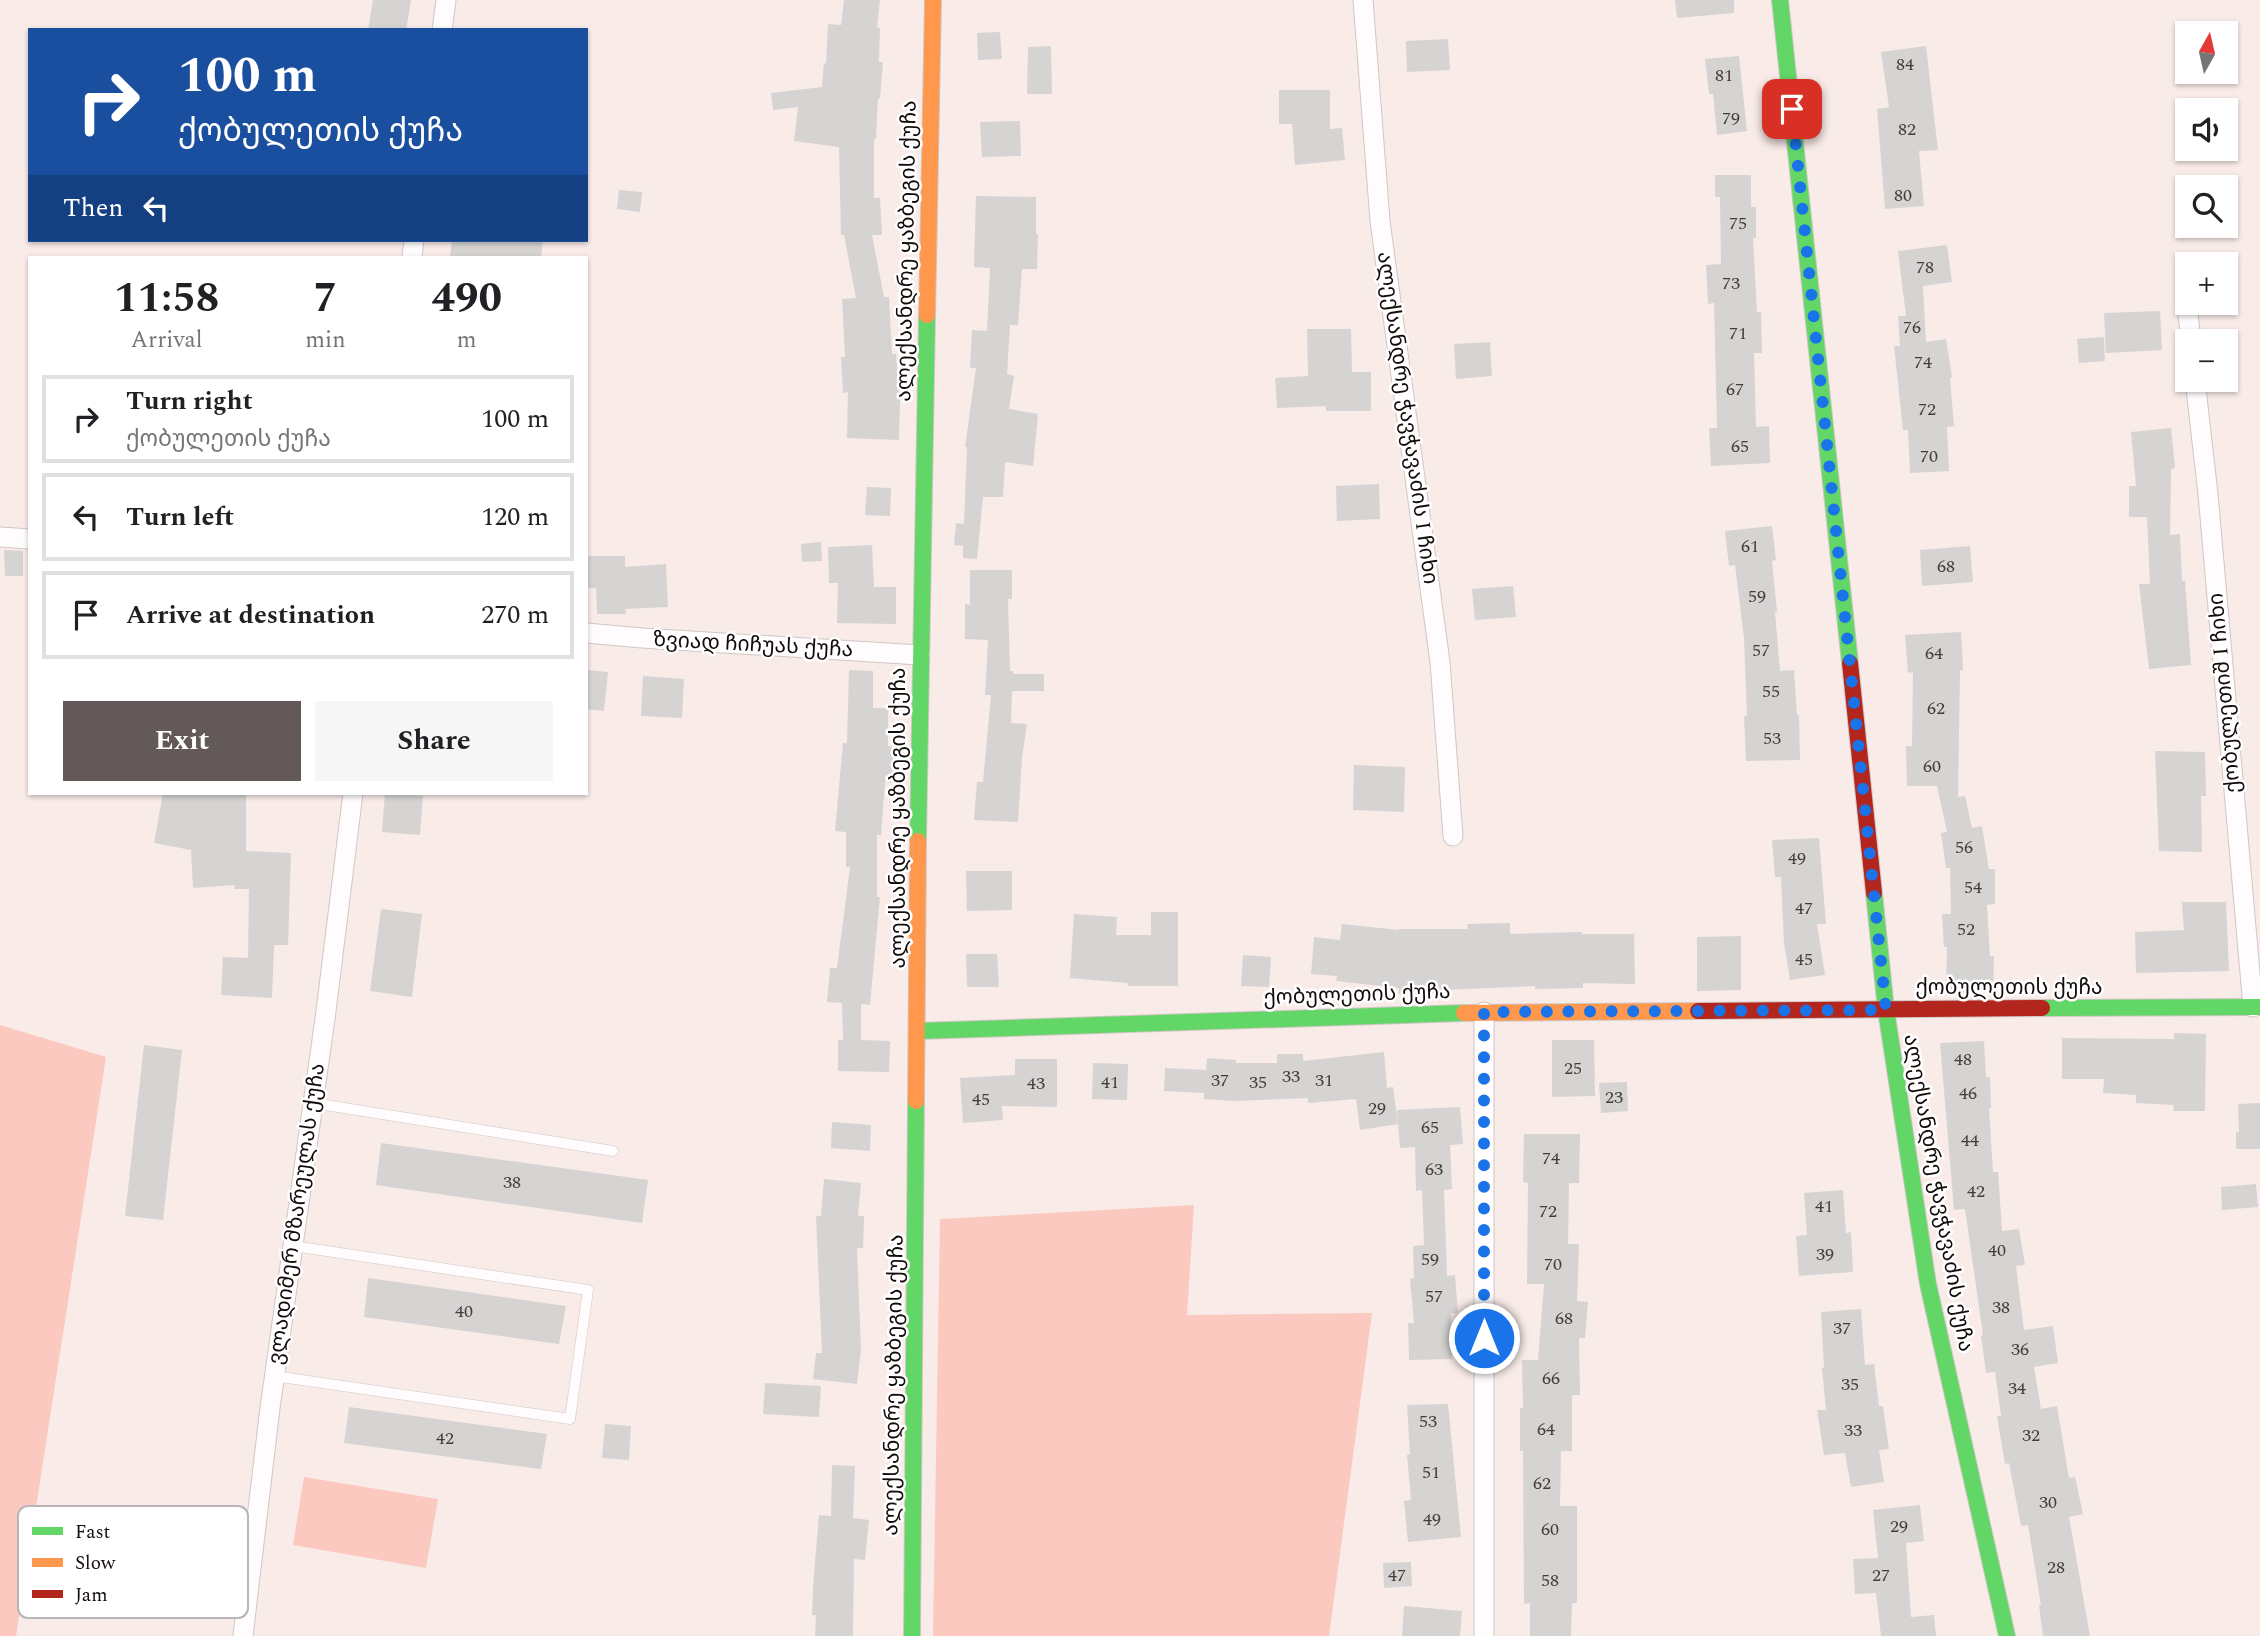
<!DOCTYPE html>
<html lang="en">
<head>
<meta charset="utf-8">
<style>
	body { margin:0; font-family:Spectral,"Noto Sans Georgian",serif; background:#f6f6f6; color:#202124; height:100vh; display:flex; flex-direction:column; font-size:26px; white-space:nowrap }
	* { box-sizing:border-box; margin:0 }
	p { font-size:23px; color:#757577 }
	.icon { flex:none; width:38px; height:38px; fill:none; stroke:currentColor; stroke-width:2; stroke-linecap:round; stroke-linejoin:round }
	.map { position:relative; flex:1; overflow:hidden }
	.details { position:absolute; left:28px; top:256px; width:560px; height:539px; display:flex; flex-direction:column; background:#fff; border-radius:0px; box-shadow:0 2px 5px #0004 }
	.details>* { flex:none }
	.guide { position:absolute; left:28px; top:28px; width:560px; height:214px; border-radius:0px; box-shadow:0 2px 5px #0004; background:#1a4fa0; color:#fff; overflow:hidden }
	.needle { width:46px; rotate:8deg }
	.controls { position:absolute; left:2175px; top:21px; display:grid; gap:14px }
	.controls a { display:grid; place-items:center; width:63px; height:63px; border-radius:0px; background:#fff; box-shadow:0 2px 5px #0004; font-size:35px }
	.pin { position:absolute; display:grid; place-items:center; width:60px; height:60px; color:#fff; margin:-30px; border-radius:14px; box-shadow:0 4px 10px #0006 }
	.me { position:absolute; width:77px; margin:-38px; rotate:0deg; stroke-linejoin:round; filter:drop-shadow(0 0 5px #0008) }
	.turn { display:flex; align-items:center; gap:24px; height:147px; padding:0 35px; font-size:32px }
	.turn .icon { width:91px; height:91px; stroke-width:2.5 }
	.turn b { display:block; font-size:49px; line-height:60px }
	.then { display:flex; align-items:center; height:66px; padding:0 35px; background:#0003; gap:14px; font-size:26px }
	.eta { display:flex; justify-content:space-evenly; align-items:center; height:119px; text-align:center }
	.eta b { font-size:42px; font-weight:700; line-height:49px }
	.cta { display:flex; gap:14px; margin-top:auto; padding:14px 35px }
	.cta a { flex:1; height:80px; border-radius:0px; background:#635958; color:#fff; font-size:28px; font-weight:700; line-height:80px; text-align:center }
	.cta a+a { background:#f6f6f6; color:#202124 }
	ul { padding:0; list-style:none }
	li { display:flex; align-items:center; gap:21px; height:88px; margin:0 14px 10px; padding:0 21px; border:4px solid #e0e0e0; border-radius:0px }
	li div { flex:1 }
	li b { display:block; font-size:26px }
	li em { font-style:normal }
	.map>svg:first-child { display:block }
	.green { fill:#fbc9bf }
	.building { fill:#d5d4d3 }
	.lines { fill:none; stroke-linecap:round; stroke-linejoin:round }
	.lane-casing { stroke:#d1c7c4; stroke-width:11 }
	.street-casing { stroke:#d1c7c4; stroke-width:21 }
	.fast-casing { stroke:#d1c7c4; stroke-width:18 }
	.slow-casing { stroke:#d1c7c4; stroke-width:18 }
	.jam-casing { stroke:#d1c7c4; stroke-width:18 }
	.lane { stroke:#fefcfc; stroke-width:10 }
	.street { stroke:#fefcfc; stroke-width:19 }
	.fast { stroke:#63d668; stroke-width:16 }
	.slow { stroke:#ff974d; stroke-width:16 }
	.jam { stroke:#b3261e; stroke-width:16 }
	.route { stroke:#1a73e8; stroke-width:12; stroke-dasharray:0 21.6 }
	.labels { text-anchor:middle; dominant-baseline:central; stroke-width:5; stroke-linejoin:round; paint-order:stroke }
	.number-label { font-size:18px; fill:#433d3c }
	.street-label { font-size:21px; fill:#120b0a; stroke:#fff }
	.key { fill:#fff; stroke:#b8b6b6; stroke-width:2 }
	.key-label { font-size:19px; fill:#120b0a }
</style>
</head>
<body>
<div class="map">
<svg width="2260" height="1636" viewBox="0 0 2260 1636">
	<rect width="100%" height="100%" fill="#f9ebe8"/>
	<!-- green -->
	<g class="green">
		<path d="M0 1025 106 1057 16 1636H0Z"/>
		<path d="M1194 1205 1187 1315 1372 1313 1329 1636H933L940 1219Z"/>
		<path d="M304 1477 438 1499 426 1568 293 1545Z"/>
	</g>
	<!-- building -->
	<g class="building">
		<path d="M373 0H411L406 30H368Z"/>
		<path d="M844 0H880L877 28H880L879 62H883L880 99 878 98 876 139H874V198H880L882 235H872L884 297H889L892 354H896L900 401 899 440 847 438 848 392 843 393 841 357H845L842 299 856 298 844 235H841L839 147 794 141 798 107 773 110 771 93 822 87 824 63 826 64 828 24 841 25Z"/>
		<path d="M1675 0H1734V13L1677 18Z"/>
		<path d="M1000 32 1002 59 978 60 977 33Z"/>
		<path d="M1448 39 1450 70 1407 72 1406 41Z"/>
		<path d="M1051 46 1052 94H1027L1028 47Z"/>
		<path d="M1926 46 1938 150 1919 151 1924 206 1885 209 1877 109 1889 107 1881 52Z"/>
		<path d="M1739 56 1747 131 1717 135 1713 94H1709L1705 59Z"/>
		<path d="M1279 90H1330V129L1342 128 1345 160 1295 165 1292 124H1279Z"/>
		<path d="M1020 121 1021 156 982 157 980 122Z"/>
		<path d="M1715 175H1751V207H1756V238H1753L1757 312H1761L1762 353H1754L1756 427 1769 426 1770 463 1711 466 1709 428H1717L1714 303 1708 304 1706 265 1721 264 1720 197H1715Z"/>
		<path d="M619 190 642 192 640 212 617 209Z"/>
		<path d="M976 196 1036 197V234H1038L1037 269H1022L1018 325H1010L1007 374 1014 376 1009 409 1038 414 1033 466 1005 462 1003 497H983L977 559 963 558V546L954 545 956 523 964 524 967 447H965L976 368H970L972 330 987 331 990 268 974 267Z"/>
		<path d="M452 240H543L541 257H450Z"/>
		<path d="M1947 245 1952 282 1923 286 1926 342 1946 339 1952 377 1950 378 1954 426 1947 427 1949 471 1910 473 1908 430H1903L1894 346H1900L1898 316H1906L1898 251Z"/>
		<path d="M2160 311 2162 350 2106 353 2104 313Z"/>
		<path d="M1307 329H1351L1352 372H1371V411H1326V406L1277 408 1275 378 1308 376Z"/>
		<path d="M2104 337 2105 361 2079 363 2077 339Z"/>
		<path d="M1490 342 1492 376 1456 379 1454 344Z"/>
		<path d="M2171 428 2175 468 2171 469 2170 535 2180 534 2182 581H2185L2191 665 2149 669 2139 584H2150L2147 517H2129V486H2136L2131 432Z"/>
		<path d="M1379 484 1380 519 1337 521 1336 486Z"/>
		<path d="M867 487 891 488 890 516 865 515Z"/>
		<path d="M1772 526 1776 560 1772 561 1777 612H1775L1780 671 1794 670 1797 715H1799L1800 760 1746 761 1744 716H1747L1744 639 1735 565 1729 566 1725 531Z"/>
		<path d="M821 542 822 561 802 562 801 544Z"/>
		<path d="M872 545 874 587H896V624L837 623 838 583H829L828 547Z"/>
		<path d="M1970 546 1973 582 1922 586 1920 550Z"/>
		<path d="M4 550 23 551V576H5Z"/>
		<path d="M586 556H625V567L666 564 668 607 625 609 626 614H597L596 588H586Z"/>
		<path d="M970 570H1012V599H1008L1010 671H1013V674H1044V691H1012L1011 723 1027 724 1022 758 1018 822 974 820 977 782H983L991 695H985L988 640 965 639V604L970 605Z"/>
		<path d="M1513 586 1516 617 1475 620 1472 589Z"/>
		<path d="M1961 632 1963 670H1960L1958 797 1965 796 1972 828 1982 826 1989 869H1995V904L1987 905 1990 956H1994L1993 992H1946L1947 947H1944L1942 914H1951L1950 868H1946L1941 833 1947 832 1937 786H1907L1906 746H1912L1913 672 1908 673 1905 635Z"/>
		<path d="M586 670 608 672 604 711 586 709Z"/>
		<path d="M849 670 873 671V708H888V746L894 747 891 783 885 782 881 835H877V897H880L870 1005 861 1004V1040L890 1041 889 1072 838 1071V1040H843L842 1003 827 1002 830 968H837L850 867H846V832L835 831 843 743H847Z"/>
		<path d="M643 676 684 679 682 718 641 716Z"/>
		<path d="M2155 751 2205 752 2206 796H2201L2202 852 2159 851Z"/>
		<path d="M1354 765 1405 767 1404 812 1353 810Z"/>
		<path d="M163 793H246V851L291 853 288 945H274L272 998 221 995 223 957 248 958 249 889H234L235 885 193 888 191 850 154 843Z"/>
		<path d="M385 793 423 796 420 835 382 832Z"/>
		<path d="M1819 838 1826 924H1817L1825 975 1790 980 1784 943 1781 877H1775L1772 840Z"/>
		<path d="M966 871H1012V910L967 911Z"/>
		<path d="M2182 902H2226L2229 971 2136 973 2135 932 2184 930Z"/>
		<path d="M381 909 422 914 412 997 370 991Z"/>
		<path d="M1151 912H1178V986H1128V983L1070 978 1074 914 1117 917 1116 935H1151Z"/>
		<path d="M1510 923V934L1582 932V934H1634L1635 984 1583 983V988L1535 989V986L1441 990V994H1399V988L1336 981 1337 976 1311 974 1314 937 1340 940 1342 924 1399 930V929H1468L1467 924Z"/>
		<path d="M1741 936V990L1697 991V937Z"/>
		<path d="M966 954H997L999 987H967Z"/>
		<path d="M1243 955 1271 957 1269 987 1241 986Z"/>
		<path d="M2174 1033 2206 1034 2205 1111H2173L2174 1105 2136 1103V1095L2103 1093 2104 1079H2062V1038L2174 1039Z"/>
		<path d="M1552 1040H1594L1595 1096 1552 1097Z"/>
		<path d="M1984 1041 1986 1077H1990L1991 1108H1989L1993 1172H1998L2002 1231 2019 1229 2025 1265 2016 1266 2024 1330 2053 1326 2058 1363 2034 1367 2041 1409 2057 1406 2069 1478 2075 1477 2083 1514 2069 1517 2090 1636H2043L2039 1605H2041L2028 1525 2021 1526 2009 1463 2005 1464 1997 1416H2001L1995 1372 1986 1373 1981 1336 1983 1335 1965 1209 1954 1210 1940 1043Z"/>
		<path d="M144 1045 182 1050 163 1220 125 1216Z"/>
		<path d="M1384 1052 1387 1088 1393 1087 1398 1124 1360 1130 1356 1099 1308 1103V1098L1234 1101 1204 1099V1093L1164 1091 1165 1068 1206 1070 1207 1058 1236 1060V1063H1277V1054H1303V1061Z"/>
		<path d="M1015 1059H1057V1107L1002 1106 1003 1120 963 1123 960 1078 1015 1075Z"/>
		<path d="M1093 1063 1128 1064 1127 1100 1092 1099Z"/>
		<path d="M1627 1082 1628 1111 1601 1113 1599 1083Z"/>
		<path d="M2260 1103V1149H2236V1132H2239L2238 1104Z"/>
		<path d="M1460 1107 1463 1144 1450 1145 1452 1189 1444 1190 1447 1276 1455 1275 1458 1313H1451L1452 1359 1409 1360 1408 1323H1414L1410 1279 1414 1278 1413 1246 1424 1245 1422 1190 1416 1191 1415 1147 1400 1148 1397 1110Z"/>
		<path d="M832 1122 871 1125 870 1151 831 1148Z"/>
		<path d="M1524 1134H1580L1579 1183H1569L1568 1244H1579L1577 1301 1588 1302 1585 1338H1579L1580 1395H1572V1451H1561L1560 1506H1577V1603H1572L1571 1636H1530V1603L1524 1604 1523 1451H1520V1408H1523L1522 1360H1538L1544 1284H1527L1528 1183 1523 1182Z"/>
		<path d="M381 1143 648 1180 642 1223 376 1185Z"/>
		<path d="M824 1179 861 1183 858 1216H864L863 1248H857L861 1350 857 1384 813 1379 816 1353H822L816 1216H821Z"/>
		<path d="M2256 1184 2258 1207 2222 1210 2221 1187Z"/>
		<path d="M1843 1190 1846 1233 1851 1232 1853 1272 1799 1276 1796 1236 1807 1235 1804 1193Z"/>
		<path d="M368 1278 566 1306 559 1344 364 1317Z"/>
		<path d="M1861 1309 1865 1365 1874 1364 1879 1406H1883L1889 1449 1879 1450 1884 1482 1851 1487 1845 1453 1824 1455 1817 1410H1826L1822 1368H1824L1821 1312Z"/>
		<path d="M765 1383 821 1386 819 1417 763 1414Z"/>
		<path d="M1448 1404 1461 1537 1408 1542 1404 1501 1411 1500 1407 1455 1410 1454 1407 1405Z"/>
		<path d="M349 1407 547 1434 541 1469 344 1443Z"/>
		<path d="M605 1424 631 1426 629 1460 602 1458Z"/>
		<path d="M832 1465 855 1466 853 1518 869 1520 865 1560 854 1559 853 1636H815L816 1615H812L813 1587 819 1515 831 1516Z"/>
		<path d="M1920 1505 1924 1541 1906 1543 1911 1617 1934 1615 1936 1636H1881L1876 1593 1855 1594 1853 1559 1878 1558 1873 1510Z"/>
		<path d="M1411 1562 1412 1586 1384 1588 1383 1563Z"/>
		<path d="M1404 1606 1462 1611 1460 1636H1402Z"/>
	</g>
	<g class="lines">
		<defs>
			<g id="lane">
				<path d="M313 1103 613 1151"/>
				<path d="M274 1376 570 1419 588 1290 293 1246"/>
			</g>
			<g id="street">
				<path d="M1363 0 1380 221 1440 662 1453 836"/>
				<path d="M442 30 446 0"/>
				<path d="M412 257 414 240"/>
				<path d="M2186 296 2191 341"/>
				<path d="M2195 380 2208 494 2253 1007"/>
				<path d="M0 537 30 539"/>
				<path d="M586 633 642 638 920 655"/>
				<path d="M1484 1012V1636"/>
				<path d="M243 1636 270 1408 325 1019 353 793"/>
			</g>
			<g id="fast">
				<path d="M1780 0 1850 663"/>
				<path d="M918 841 927 315"/>
				<path d="M1874 893 1886 1010 1928 1284 2007 1636"/>
				<path d="M2042 1008 2260 1007"/>
				<path d="M918 1031 1464 1013"/>
				<path d="M912 1636 916 1101"/>
			</g>
			<g id="slow">
				<path d="M927 315 933 0"/>
				<path d="M1464 1013 1698 1011"/>
				<path d="M916 1101 918 841"/>
			</g>
			<g id="jam">
				<path d="M1850 663 1874 893"/>
				<path d="M1698 1011 2042 1008"/>
			</g>
		</defs>
		<!-- lane casing -->
		<use href="#lane" class="lane-casing"/>
		<!-- street casing -->
		<use href="#street" class="street-casing"/>
		<!-- fast casing -->
		<use href="#fast" class="fast-casing"/>
		<!-- slow casing -->
		<use href="#slow" class="slow-casing"/>
		<!-- jam casing -->
		<use href="#jam" class="jam-casing"/>
		<!-- lane -->
		<use href="#lane" class="lane"/>
		<!-- street -->
		<use href="#street" class="street"/>
		<!-- fast -->
		<use href="#fast" class="fast"/>
		<!-- slow -->
		<use href="#slow" class="slow"/>
		<!-- jam -->
		<use href="#jam" class="jam"/>
	</g>
	<g class="lines">
		<!-- route -->
		<path class="route" d="M1484 1338V1012L1886 1010 1792 109"/>
	</g>
	<g class="labels">
		<!-- number labels -->
		<g class="number-label">
			<text x="1905" y="64">84</text>
			<text x="1724" y="75">81</text>
			<text x="1731" y="118">79</text>
			<text x="1907" y="129">82</text>
			<text x="1903" y="195">80</text>
			<text x="1738" y="223">75</text>
			<text x="1925" y="267">78</text>
			<text x="1731" y="283">73</text>
			<text x="1912" y="327">76</text>
			<text x="1738" y="333">71</text>
			<text x="1923" y="362">74</text>
			<text x="1735" y="389">67</text>
			<text x="1927" y="409">72</text>
			<text x="1740" y="446">65</text>
			<text x="1929" y="456">70</text>
			<text x="1750" y="546">61</text>
			<text x="1946" y="566">68</text>
			<text x="1757" y="596">59</text>
			<text x="1761" y="650">57</text>
			<text x="1934" y="653">64</text>
			<text x="1771" y="691">55</text>
			<text x="1936" y="708">62</text>
			<text x="1772" y="738">53</text>
			<text x="1932" y="766">60</text>
			<text x="1964" y="847">56</text>
			<text x="1797" y="858">49</text>
			<text x="1973" y="887">54</text>
			<text x="1804" y="908">47</text>
			<text x="1966" y="929">52</text>
			<text x="1804" y="959">45</text>
			<text x="1963" y="1059">48</text>
			<text x="1573" y="1068">25</text>
			<text x="1291" y="1076">33</text>
			<text x="1220" y="1080">37</text>
			<text x="1324" y="1080">31</text>
			<text x="1110" y="1082">41</text>
			<text x="1258" y="1082">35</text>
			<text x="1036" y="1083">43</text>
			<text x="1968" y="1093">46</text>
			<text x="1614" y="1097">23</text>
			<text x="981" y="1099">45</text>
			<text x="1377" y="1108">29</text>
			<text x="1430" y="1127">65</text>
			<text x="1970" y="1140">44</text>
			<text x="1551" y="1158">74</text>
			<text x="1434" y="1169">63</text>
			<text x="512" y="1182">38</text>
			<text x="1976" y="1191">42</text>
			<text x="1824" y="1206">41</text>
			<text x="1548" y="1211">72</text>
			<text x="1997" y="1250">40</text>
			<text x="1825" y="1254">39</text>
			<text x="1430" y="1259">59</text>
			<text x="1553" y="1264">70</text>
			<text x="1434" y="1296">57</text>
			<text x="2001" y="1307">38</text>
			<text x="464" y="1311">40</text>
			<text x="1564" y="1318">68</text>
			<text x="1842" y="1328">37</text>
			<text x="2020" y="1349">36</text>
			<text x="1551" y="1378">66</text>
			<text x="1850" y="1384">35</text>
			<text x="2017" y="1388">34</text>
			<text x="1428" y="1421">53</text>
			<text x="1546" y="1429">64</text>
			<text x="1853" y="1430">33</text>
			<text x="2031" y="1435">32</text>
			<text x="445" y="1438">42</text>
			<text x="1431" y="1472">51</text>
			<text x="1542" y="1483">62</text>
			<text x="2048" y="1502">30</text>
			<text x="1432" y="1519">49</text>
			<text x="1899" y="1526">29</text>
			<text x="1550" y="1529">60</text>
			<text x="2056" y="1567">28</text>
			<text x="1397" y="1575">47</text>
			<text x="1881" y="1575">27</text>
			<text x="1550" y="1580">58</text>
		</g>
		<!-- street labels -->
		<g class="street-label">
			<text transform="translate(907 251) rotate(-89)">ალექსანდრე ყაზბეგის ქუჩა</text>
			<text transform="translate(1407 418) rotate(82)">ალექსანდრე ჭავჭავაძის I ჩიხი</text>
			<text transform="translate(753 645) rotate(3)">ზვიად ჩიჩუას ქუჩა</text>
			<text transform="translate(2225 693) rotate(-95)">ქობულეთიშ I ჩიხი</text>
			<text transform="translate(899 818) rotate(-90)">ალექსანდრე ყაზბეგის ქუჩა</text>
			<text x="2009" y="988">ქობულეთის ქუჩა</text>
			<text transform="translate(1357 995) rotate(-2)">ქობულეთის ქუჩა</text>
			<text transform="translate(1938 1193) rotate(80)">ალექსანდრე ჭავჭავაძის ქუჩა</text>
			<text transform="translate(297 1214) rotate(-82)">ვლადიმერ მზარეულას ქუჩა</text>
			<text transform="translate(894 1385) rotate(-89)">ალექსანდრე ყაზბეგის ქუჩა</text>
		</g>
	</g>
	<!-- legend -->
	<rect x="18" y="1506" width="230" height="112" rx="10" class="key"/>
	<rect x="32" y="1527" width="31" height="8" fill="#63d668"/>
	<rect x="32" y="1558" width="31" height="9" fill="#ff974d"/>
	<rect x="32" y="1590" width="31" height="8" fill="#b3261e"/>
	<g class="key-label">
		<text x="75" y="1538">Fast</text>
		<text x="75" y="1569">Slow</text>
		<text x="75" y="1601">Jam</text>
	</g>
</svg>
<div class="controls">
<a><svg class="needle" viewBox="-14 -14 28 28"><path d="M0-13l5 13h-10z" fill="#e53935"/><path d="M0 13l5-13h-10z" fill="#757577"/></svg></a>
<a><svg class="icon" aria-label="sound" viewBox="0 0 24 24"><path d="M4 9h4l5-4v14l-5-4H4zM17 9q2 3 0 6"/></svg></a>
<a><svg class="icon" aria-label="search" viewBox="0 0 24 24"><circle cx="10" cy="10" r="6"/><path d="M15 15l6 6"/></svg></a>
<a>+</a>
<a>−</a>
</div>
<div class="pin" style="left:1792px;top:109px;background:#d93025"><svg class="icon" aria-label="arrive" viewBox="0 0 24 24"><path d="M6 21V4h12l-3 4 3 4H6"/></svg></div>
<svg class="me" style="left:1484px;top:1338px" viewBox="-20 -20 40 40"><circle r="17" fill="#1a73e8" stroke="#fff" stroke-width="3"/><path d="M0-11L8 9 0 5-8 9z" fill="#fff"/></svg>
<div class="guide">
<div class="turn"><svg class="icon" aria-label="right" viewBox="0 0 24 24"><path d="M7 20v-9h11M14 6l5 5-5 5"/></svg><div><b>100 m</b>ქობულეთის ქუჩა</div></div>
<div class="then">Then<svg class="icon" aria-label="left" viewBox="0 0 24 24"><path d="M17 20v-9H6M10 6l-5 5 5 5"/></svg></div>
</div>
<section class="details">
<div class="eta">
<div><b>11:58</b><p>Arrival</p></div>
<div><b>7</b><p>min</p></div>
<div><b>490</b><p>m</p></div>
</div>
<ul>
<li><svg class="icon" aria-label="right" viewBox="0 0 24 24"><path d="M7 20v-9h11M14 6l5 5-5 5"/></svg><div><b>Turn right</b><p>ქობულეთის ქუჩა</p></div><em>100 m</em></li>
<li><svg class="icon" aria-label="left" viewBox="0 0 24 24"><path d="M17 20v-9H6M10 6l-5 5 5 5"/></svg><div><b>Turn left</b></div><em>120 m</em></li>
<li><svg class="icon" aria-label="arrive" viewBox="0 0 24 24"><path d="M6 21V4h12l-3 4 3 4H6"/></svg><div><b>Arrive at destination</b></div><em>270 m</em></li>
</ul>
<div class="cta"><a>Exit</a><a>Share</a></div>
</section>
</div>
</body>
</html>
